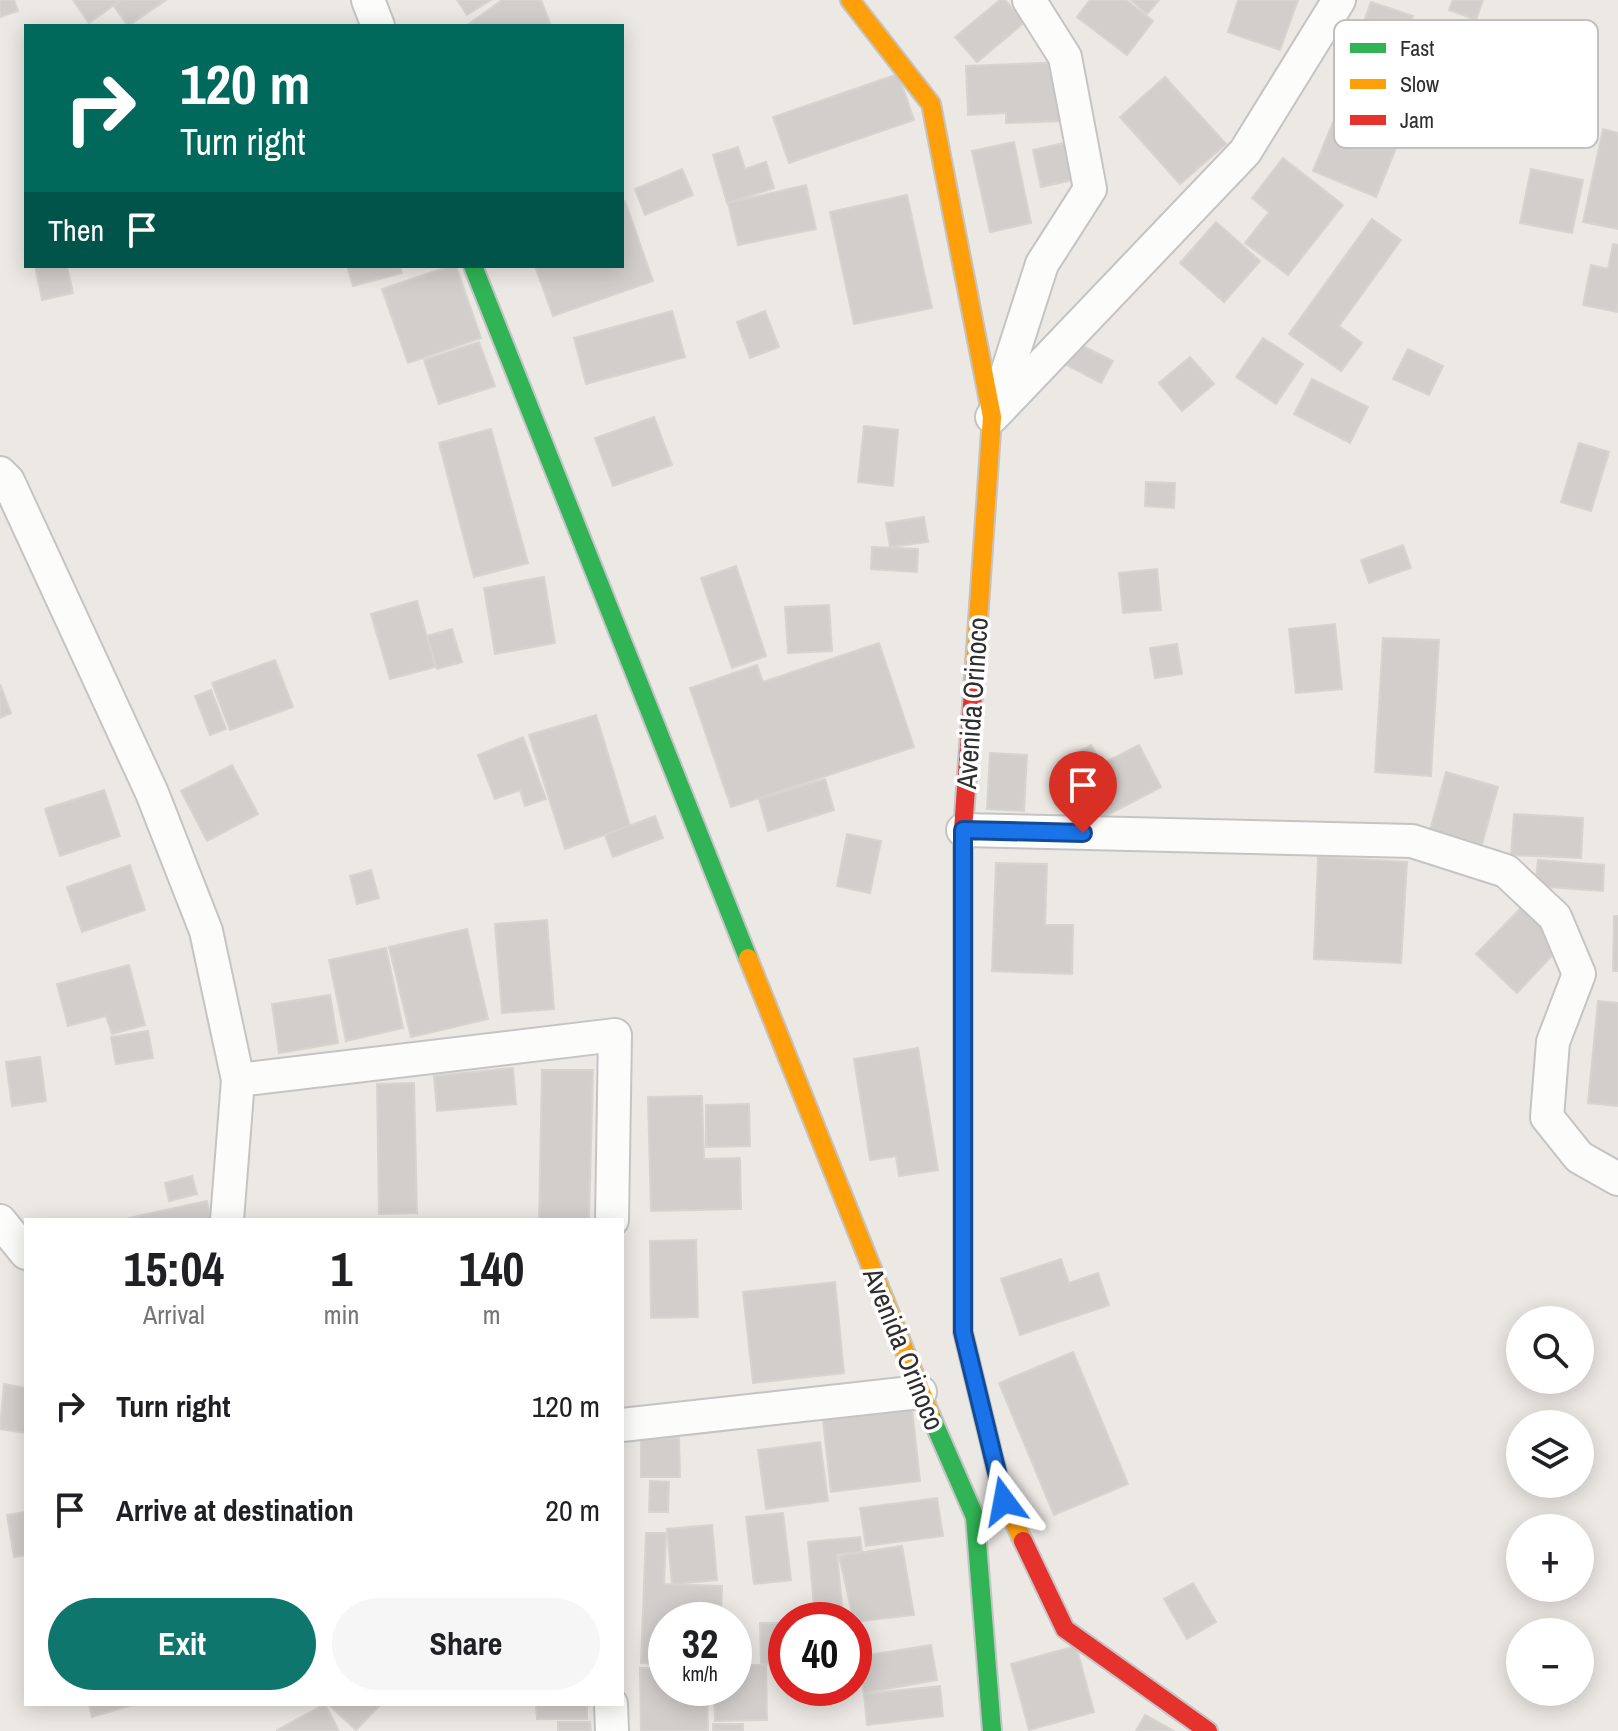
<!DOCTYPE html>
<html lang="en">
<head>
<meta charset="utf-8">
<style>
	body { margin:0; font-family:"Archivo Narrow",sans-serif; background:#f6f6f6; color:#202124; height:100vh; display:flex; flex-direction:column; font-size:30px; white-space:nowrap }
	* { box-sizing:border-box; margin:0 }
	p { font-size:26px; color:#757577 }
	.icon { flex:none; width:44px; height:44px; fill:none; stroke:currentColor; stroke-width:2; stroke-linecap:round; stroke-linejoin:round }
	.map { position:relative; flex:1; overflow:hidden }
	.details { position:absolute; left:24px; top:1218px; width:600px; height:488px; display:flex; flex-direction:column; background:#fff; border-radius:0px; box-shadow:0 4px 20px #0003 }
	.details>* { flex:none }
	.hud { position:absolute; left:24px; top:24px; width:600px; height:244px; border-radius:0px; box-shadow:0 4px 20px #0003; background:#00695c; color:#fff; overflow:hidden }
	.fabs { position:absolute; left:1506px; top:1306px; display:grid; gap:16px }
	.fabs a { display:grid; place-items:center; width:88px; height:88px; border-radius:50%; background:#fff; box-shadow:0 4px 20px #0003; font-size:40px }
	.speed { position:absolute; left:648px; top:1602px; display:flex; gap:16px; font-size:40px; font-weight:700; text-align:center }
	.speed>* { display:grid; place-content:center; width:104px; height:104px; border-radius:50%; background:#fff; box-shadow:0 4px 20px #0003; line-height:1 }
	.speed small { font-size:20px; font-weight:400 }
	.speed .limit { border:12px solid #d22; background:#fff; color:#111 }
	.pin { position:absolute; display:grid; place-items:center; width:68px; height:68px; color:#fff; margin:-82px -34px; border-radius:50% 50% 50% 0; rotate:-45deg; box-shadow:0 0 8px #0007 }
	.pin .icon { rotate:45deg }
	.me { position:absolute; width:88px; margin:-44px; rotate:347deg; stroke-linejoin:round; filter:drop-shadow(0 0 6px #0008) }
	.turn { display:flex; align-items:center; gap:28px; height:168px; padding:0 24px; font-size:36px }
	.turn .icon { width:104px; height:104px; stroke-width:2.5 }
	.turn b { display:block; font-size:56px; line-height:68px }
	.then { display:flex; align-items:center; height:76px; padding:0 24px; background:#0003; gap:16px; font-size:30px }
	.eta { display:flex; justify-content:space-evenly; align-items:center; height:136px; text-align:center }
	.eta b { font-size:48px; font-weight:700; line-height:56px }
	.action { display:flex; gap:16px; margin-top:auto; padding:16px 24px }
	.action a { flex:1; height:92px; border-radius:48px; background:#0f766e; color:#fff; font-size:32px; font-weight:700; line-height:92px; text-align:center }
	.action a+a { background:#f6f6f6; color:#202124 }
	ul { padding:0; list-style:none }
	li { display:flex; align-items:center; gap:24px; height:104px; padding:0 24px }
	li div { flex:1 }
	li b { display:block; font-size:30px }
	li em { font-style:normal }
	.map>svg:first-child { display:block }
	.building { fill:#d1cecb; stroke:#d7d4d0; stroke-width:2 }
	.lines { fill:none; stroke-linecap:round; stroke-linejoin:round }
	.street-casing { stroke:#c5c4c5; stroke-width:36 }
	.fast-casing { stroke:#c5c4c5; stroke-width:22 }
	.slow-casing { stroke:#c5c4c5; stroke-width:22 }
	.jam-casing { stroke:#c5c4c5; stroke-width:22 }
	.street { stroke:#fcfcfb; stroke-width:32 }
	.fast { stroke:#30b455; stroke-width:18 }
	.slow { stroke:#ff9f0a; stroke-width:18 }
	.jam { stroke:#e5322d; stroke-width:18 }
	.route-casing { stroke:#114b97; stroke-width:20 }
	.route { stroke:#1a73e8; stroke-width:14 }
	.labels { text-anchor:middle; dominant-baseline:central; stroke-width:7; stroke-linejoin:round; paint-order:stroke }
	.street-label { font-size:28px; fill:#2e2e2e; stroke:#fff }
	.key { fill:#fff; stroke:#c0c0c0; stroke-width:2 }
	.key-label { font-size:22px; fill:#2e2e2e }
</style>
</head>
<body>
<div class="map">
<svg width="1618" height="1731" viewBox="0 0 1618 1731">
	<rect width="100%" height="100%" fill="#ece8e4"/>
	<!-- building -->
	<g class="building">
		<path d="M0 0H14L18 11 0 17Z"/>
		<path d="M73 0H121L89 23Z"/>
		<path d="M122 0H166L128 26 114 6Z"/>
		<path d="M457 0H491L467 15Z"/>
		<path d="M502 0H541L551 26H466Z"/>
		<path d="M1000 0H1005L1025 22 977 62 955 37Z"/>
		<path d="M1090 0H1126L1153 21 1127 55 1077 17Z"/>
		<path d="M1131 0H1159L1147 14Z"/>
		<path d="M1238 0H1298L1280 50 1228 32Z"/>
		<path d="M1453 0H1483L1476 20 1449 10Z"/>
		<path d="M1371 2 1413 16 1393 73 1351 59Z"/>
		<path d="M1064 62 1066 121 1006 123V113L968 115 966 66Z"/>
		<path d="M898 74 914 120 789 163 773 117Z"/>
		<path d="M1165 77 1226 144 1180 184 1120 117Z"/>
		<path d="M1345 93 1408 119 1376 197 1313 171Z"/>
		<path d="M1603 129 1618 133V229L1583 222Z"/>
		<path d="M1077 140 1086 177 1041 187 1033 150Z"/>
		<path d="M1014 142 1031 223 990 232 972 151Z"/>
		<path d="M738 147 745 169 766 162 774 188 727 203 713 155Z"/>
		<path d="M1283 158 1343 205 1288 275 1245 243 1269 212 1252 198Z"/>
		<path d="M682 169 693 195 645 215 635 189Z"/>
		<path d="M1531 169 1583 180 1572 233 1520 223Z"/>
		<path d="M806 185 816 229 738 245 728 203Z"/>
		<path d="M907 195 932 308 854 324 830 212Z"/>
		<path d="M625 201 653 281 553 316 535 266H622V202Z"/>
		<path d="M1372 219 1401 240 1339 326 1362 343 1341 371 1289 334Z"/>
		<path d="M1216 222 1260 261 1224 302 1180 263Z"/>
		<path d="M1613 244 1618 245V312L1583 305 1591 265 1608 269Z"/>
		<path d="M35 266H67L73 293 42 300Z"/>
		<path d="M347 266H400L402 273 353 286Z"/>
		<path d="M450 266H456L481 338 408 363 382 289Z"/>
		<path d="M672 311 685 357 586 384 574 338Z"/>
		<path d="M765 311 779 347 750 358 737 322Z"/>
		<path d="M1263 338 1303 364 1276 404 1236 377Z"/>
		<path d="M479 342 495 386 439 404 424 360Z"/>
		<path d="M1079 344 1113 361 1101 383 1067 365Z"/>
		<path d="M1408 349 1443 366 1429 395 1393 379Z"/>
		<path d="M1190 357 1214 384 1182 411 1159 383Z"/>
		<path d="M1312 379 1368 407 1350 443 1294 414Z"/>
		<path d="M654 417 672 465 613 486 595 438Z"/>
		<path d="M864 426 898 430 893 486 858 482Z"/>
		<path d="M491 429 528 563 474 577 439 443Z"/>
		<path d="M1579 443 1609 452 1591 511 1561 502Z"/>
		<path d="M1146 482 1175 483 1174 508 1145 506Z"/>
		<path d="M924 517 928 542 890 547 886 523Z"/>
		<path d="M1403 545 1411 568 1369 583 1361 560Z"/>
		<path d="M872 547 918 549 917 572 871 569Z"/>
		<path d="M736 566 766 656 732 668 701 578Z"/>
		<path d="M1157 569 1161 610 1123 613 1119 573Z"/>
		<path d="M544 577 555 643 495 654 484 588Z"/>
		<path d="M417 601 435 667 390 679 371 614Z"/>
		<path d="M829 605 832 651 788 653 785 607Z"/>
		<path d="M1335 624 1342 689 1296 693 1289 629Z"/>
		<path d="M452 629 462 662 437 669 427 636Z"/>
		<path d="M1383 638 1439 640 1431 776 1375 772Z"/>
		<path d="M879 643 914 747 731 807 690 688 757 665 763 682Z"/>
		<path d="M1177 644 1182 674 1155 678 1150 648Z"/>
		<path d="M275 660 293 707 230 730 212 683Z"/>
		<path d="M0 684 11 713 0 718Z"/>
		<path d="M211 690 226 729 210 735 195 696Z"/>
		<path d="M596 715 630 826 565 849 529 735Z"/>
		<path d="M523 737 546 799 525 806 520 790 495 799 478 755Z"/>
		<path d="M1091 745 1102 764 1139 745 1161 787 1102 818 1069 757Z"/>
		<path d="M990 753 1027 755 1024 811 987 809Z"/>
		<path d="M232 765 258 814 207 841 181 791Z"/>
		<path d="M1446 772 1498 787 1482 844 1430 830Z"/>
		<path d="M825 779 834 810 768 831 759 799Z"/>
		<path d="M104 790 120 836 60 856 45 809Z"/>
		<path d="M1514 814 1583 818 1581 858 1511 855Z"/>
		<path d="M655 816 663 838 613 857 605 835Z"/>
		<path d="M847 834 881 841 870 893 837 886Z"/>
		<path d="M1318 857 1407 862 1401 963 1314 959Z"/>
		<path d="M1538 860 1604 865 1603 891 1535 886Z"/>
		<path d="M996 863 1047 864 1045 925H1073L1072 974 992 971Z"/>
		<path d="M130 865 145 910 82 932 67 887Z"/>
		<path d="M371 870 379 898 357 904 350 876Z"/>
		<path d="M1521 908 1561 946 1517 993 1476 954Z"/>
		<path d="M1614 916H1618V971H1613Z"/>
		<path d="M547 920 554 1009 502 1013 495 924Z"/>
		<path d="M467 929 488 1019 411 1037 389 947Z"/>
		<path d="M386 948 403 1028 346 1041 329 960Z"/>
		<path d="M129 965 145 1025 112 1034 106 1016 68 1026 57 984Z"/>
		<path d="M330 995 338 1043 279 1053 272 1004Z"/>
		<path d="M1598 1001 1618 1003V1106L1588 1103Z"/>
		<path d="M148 1031 153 1058 116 1064 111 1037Z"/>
		<path d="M918 1048 938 1170 899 1176 896 1156 870 1160 854 1059Z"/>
		<path d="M40 1057 46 1101 12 1106 6 1062Z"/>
		<path d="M513 1068 516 1104 437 1111 434 1076Z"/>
		<path d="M542 1070H593L589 1220H539Z"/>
		<path d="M414 1083 417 1213 379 1214 377 1084Z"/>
		<path d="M702 1096 704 1159 740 1158 741 1209 651 1211 648 1097Z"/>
		<path d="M749 1104 750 1146 706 1147V1105Z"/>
		<path d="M192 1176 197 1194 169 1201 165 1183Z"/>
		<path d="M207 1201 211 1220H129V1218Z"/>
		<path d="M696 1240 698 1317 651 1318 650 1241Z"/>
		<path d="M1061 1259 1069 1283 1098 1273 1109 1305 1020 1335 1001 1279Z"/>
		<path d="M835 1282 844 1373 753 1383 743 1292Z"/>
		<path d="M1073 1352 1128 1484 1054 1515 999 1383Z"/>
		<path d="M4 1384 26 1388V1433L0 1429Z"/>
		<path d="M912 1409 920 1481 831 1492 823 1420Z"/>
		<path d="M679 1438 680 1477H641V1439Z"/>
		<path d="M820 1442 828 1501 766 1509 758 1450Z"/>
		<path d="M650 1481 669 1482 668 1512H649Z"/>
		<path d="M937 1498 943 1536 866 1546 860 1508Z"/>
		<path d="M26 1512V1555L14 1557 7 1515Z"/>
		<path d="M783 1513 791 1580 754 1584 746 1517Z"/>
		<path d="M712 1525 717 1580 672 1584 667 1529Z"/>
		<path d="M646 1533H666L664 1584 722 1586 721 1620H666V1664L641 1663Z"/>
		<path d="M860 1537 862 1552 837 1554 843 1614 815 1617 808 1542Z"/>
		<path d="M902 1546 914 1615 854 1622 839 1556Z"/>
		<path d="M1193 1583 1216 1622 1187 1639 1164 1599Z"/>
		<path d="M760 1623H786V1663L761 1664Z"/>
		<path d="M931 1645 937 1680 864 1693 857 1657Z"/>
		<path d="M1076 1646 1094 1712 1029 1730 1011 1664Z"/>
		<path d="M734 1665H766L767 1720 715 1721 714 1688H734Z"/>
		<path d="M640 1668H666V1688H707L708 1731H641Z"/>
		<path d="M940 1686 943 1716 867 1725 864 1694Z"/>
		<path d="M89 1704H136L92 1717Z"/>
		<path d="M325 1704 339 1731H277V1730Z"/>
		<path d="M328 1704H381L356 1730Z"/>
		<path d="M536 1704H587V1719H537Z"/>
		<path d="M1145 1715 1174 1731H1136Z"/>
		<path d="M558 1722H590L591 1731H558Z"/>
		<rect x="713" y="1724" width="30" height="7"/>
	</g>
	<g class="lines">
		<defs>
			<g id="street">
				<path d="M368 0 378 26"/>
				<path d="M996 407 1042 264 1090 189 1065 57 1029 0"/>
				<path d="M992 417 1245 152 1339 0"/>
				<path d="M0 473 8 481 152 793 206 931 238 1080 227 1220"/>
				<path d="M963 830 1412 841 1506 871 1555 917 1579 974 1553 1042 1547 1117 1579 1157 1618 1179"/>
				<path d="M238 1080 615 1035 612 1220"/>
				<path d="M0 1221 26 1253"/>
				<path d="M622 1425 920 1392"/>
				<path d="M611 1704 612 1731"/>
			</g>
			<g id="fast">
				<path d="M473 266 748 958"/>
				<path d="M930 1414 975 1517 992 1731"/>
			</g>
			<g id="slow">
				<path d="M850 0 931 104 992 417 975 664"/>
				<path d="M748 958 930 1414"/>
				<path d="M963 1200V1332L1004 1501 1023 1541"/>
			</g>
			<g id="jam">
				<path d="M963 1200V830L975 664"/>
				<path d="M1023 1541 1065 1629 1208 1731"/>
			</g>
		</defs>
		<!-- street casing -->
		<use href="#street" class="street-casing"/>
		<!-- fast casing -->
		<use href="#fast" class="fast-casing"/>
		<!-- slow casing -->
		<use href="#slow" class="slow-casing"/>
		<!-- jam casing -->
		<use href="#jam" class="jam-casing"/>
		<!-- street -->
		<use href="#street" class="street"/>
		<!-- fast -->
		<use href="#fast" class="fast"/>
		<!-- slow -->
		<use href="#slow" class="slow"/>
		<!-- jam -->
		<use href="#jam" class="jam"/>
	</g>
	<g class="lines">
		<defs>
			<path id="route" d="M1004 1501 963 1332V830L1083 833"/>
		</defs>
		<!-- route casing -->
		<use href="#route" class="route-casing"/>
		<!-- route -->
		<use href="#route" class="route"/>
	</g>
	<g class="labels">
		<!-- street labels -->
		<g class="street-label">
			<text transform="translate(972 703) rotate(-86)">Avenida Orinoco</text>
			<text transform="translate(904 1349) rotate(68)">Avenida Orinoco</text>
		</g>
	</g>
	<!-- legend -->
	<rect x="1334" y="20" width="264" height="128" rx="12" class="key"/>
	<rect x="1350" y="43" width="36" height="10" fill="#30b455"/>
	<rect x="1350" y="79" width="36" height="10" fill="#ff9f0a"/>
	<rect x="1350" y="115" width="36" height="10" fill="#e5322d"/>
	<g class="key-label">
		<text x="1400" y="56">Fast</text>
		<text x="1400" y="92">Slow</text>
		<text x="1400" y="128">Jam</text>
	</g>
</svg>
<div class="fabs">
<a><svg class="icon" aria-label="search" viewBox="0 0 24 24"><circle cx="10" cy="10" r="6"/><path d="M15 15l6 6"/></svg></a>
<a><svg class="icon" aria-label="layers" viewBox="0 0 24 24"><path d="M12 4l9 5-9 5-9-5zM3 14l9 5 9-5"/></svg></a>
<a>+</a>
<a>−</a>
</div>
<div class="speed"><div>32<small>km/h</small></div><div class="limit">40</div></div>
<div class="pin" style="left:1083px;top:833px;background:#d93025"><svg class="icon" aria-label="arrive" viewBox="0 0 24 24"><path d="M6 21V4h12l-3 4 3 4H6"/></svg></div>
<svg class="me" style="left:1004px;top:1501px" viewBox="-20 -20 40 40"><path d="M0-17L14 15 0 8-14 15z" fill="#1a73e8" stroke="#fff" stroke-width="4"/></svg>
<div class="hud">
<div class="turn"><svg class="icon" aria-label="right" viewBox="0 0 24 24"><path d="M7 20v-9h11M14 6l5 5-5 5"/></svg><div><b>120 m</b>Turn right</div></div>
<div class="then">Then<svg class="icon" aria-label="arrive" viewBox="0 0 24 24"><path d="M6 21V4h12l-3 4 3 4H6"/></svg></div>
</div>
<section class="details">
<div class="eta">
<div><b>15:04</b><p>Arrival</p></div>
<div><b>1</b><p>min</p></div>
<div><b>140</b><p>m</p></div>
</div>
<ul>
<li><svg class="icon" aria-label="right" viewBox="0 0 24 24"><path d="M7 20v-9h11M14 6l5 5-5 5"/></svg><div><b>Turn right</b></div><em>120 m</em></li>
<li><svg class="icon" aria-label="arrive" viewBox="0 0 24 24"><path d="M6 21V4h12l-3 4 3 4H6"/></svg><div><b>Arrive at destination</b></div><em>20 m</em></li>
</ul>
<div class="action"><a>Exit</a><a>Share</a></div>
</section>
</div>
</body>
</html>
